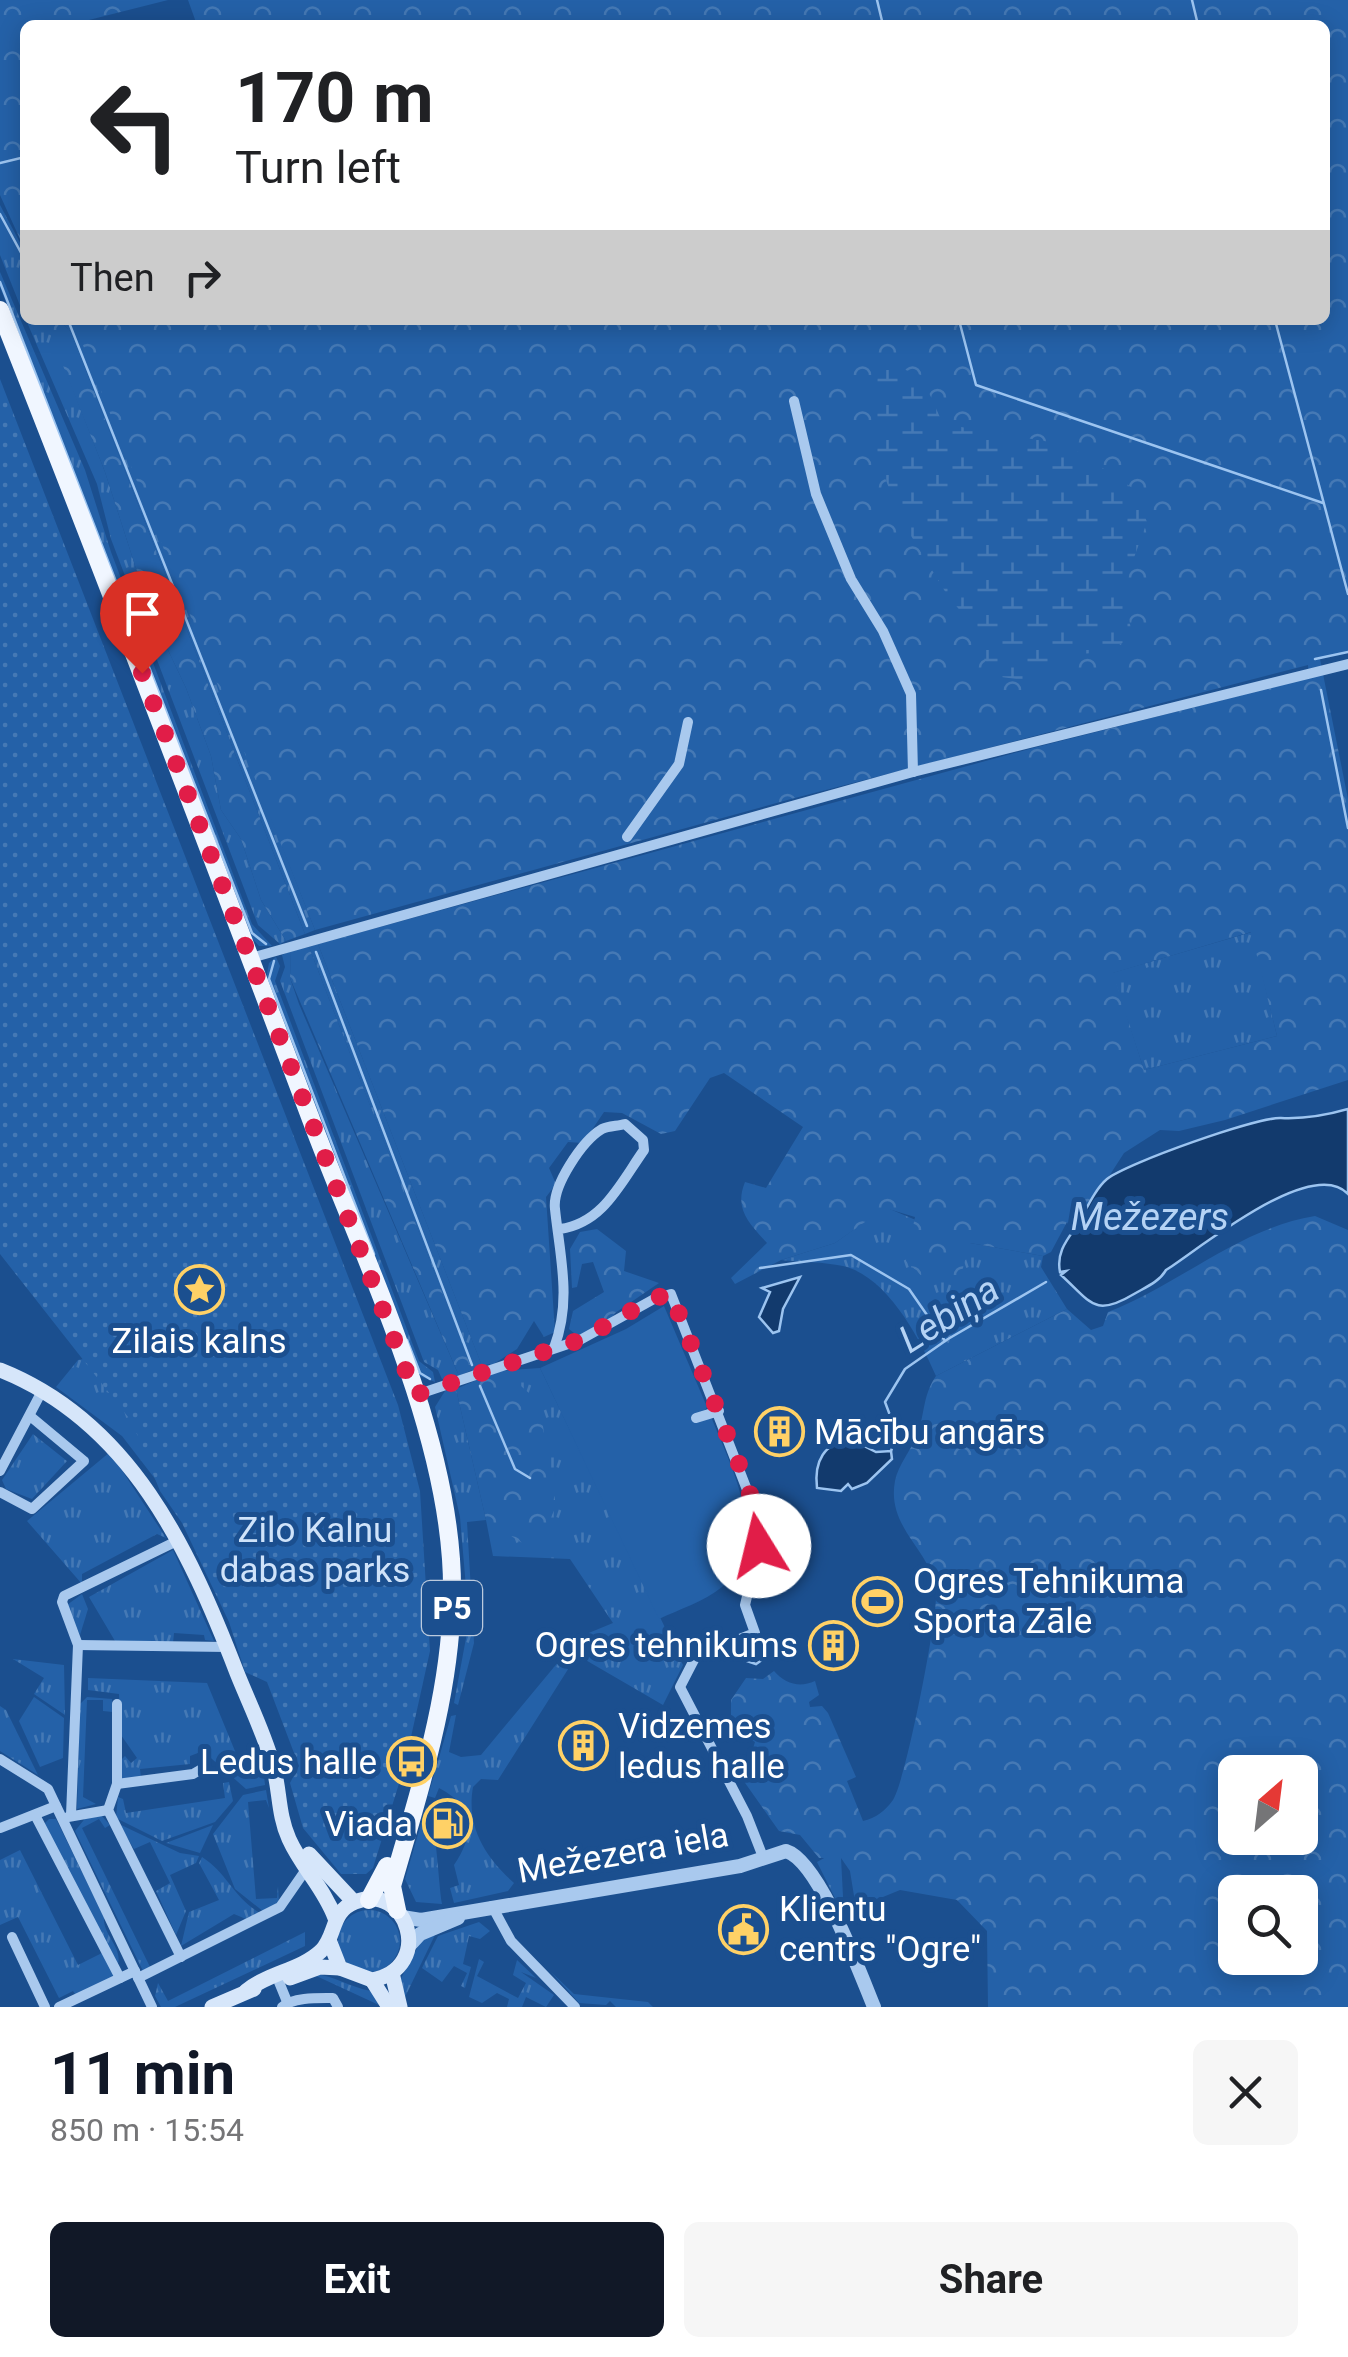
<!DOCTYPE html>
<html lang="en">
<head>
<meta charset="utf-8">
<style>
	body { margin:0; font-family:Roboto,sans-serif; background:#f6f6f6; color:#202124; height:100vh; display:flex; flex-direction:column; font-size:38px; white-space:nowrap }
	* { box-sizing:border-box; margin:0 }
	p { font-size:32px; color:#757577 }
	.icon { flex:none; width:55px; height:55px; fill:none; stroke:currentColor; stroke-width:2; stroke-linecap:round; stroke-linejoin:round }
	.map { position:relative; height:2007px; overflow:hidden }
	.sheet { display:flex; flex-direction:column; background:#fff; flex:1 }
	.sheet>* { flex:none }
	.top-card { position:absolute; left:20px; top:20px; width:1310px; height:305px; border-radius:15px; box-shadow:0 5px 25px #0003; background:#fff; color:#202124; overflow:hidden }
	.needle { width:65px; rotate:28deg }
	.fabs { position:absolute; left:1218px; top:1755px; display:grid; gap:20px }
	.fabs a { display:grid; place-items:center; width:100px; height:100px; border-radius:15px; background:#fff; box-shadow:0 5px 25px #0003; font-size:50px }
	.pin { position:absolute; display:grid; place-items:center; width:85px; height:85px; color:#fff; margin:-102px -42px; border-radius:50% 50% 50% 0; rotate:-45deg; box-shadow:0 0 10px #0007 }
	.pin .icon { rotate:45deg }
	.me { position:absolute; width:110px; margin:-55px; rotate:351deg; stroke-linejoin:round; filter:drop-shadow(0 0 8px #0008) }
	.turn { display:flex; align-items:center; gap:35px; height:210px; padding:0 50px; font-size:45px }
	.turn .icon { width:130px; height:130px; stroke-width:2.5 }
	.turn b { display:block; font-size:70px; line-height:85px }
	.then { display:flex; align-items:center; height:95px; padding:0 50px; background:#0003; gap:20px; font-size:38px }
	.round { display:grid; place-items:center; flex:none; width:105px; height:105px; border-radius:15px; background:#f6f6f6 }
	.summary { display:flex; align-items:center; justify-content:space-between; height:170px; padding:0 50px }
	h1 { font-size:60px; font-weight:700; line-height:75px; color:#111827 }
	.action { display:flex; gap:20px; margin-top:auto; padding:20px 50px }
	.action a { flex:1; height:115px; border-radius:15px; background:#111827; color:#fff; font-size:40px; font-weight:700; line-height:115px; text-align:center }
	.action a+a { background:#f6f6f6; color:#202124 }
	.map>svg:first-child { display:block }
	.grass { fill:url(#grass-tufts) }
	.forest { fill:url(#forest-crowns); fill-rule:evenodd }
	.wetland { fill:url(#wetland-marsh) }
	.park { fill:url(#park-dots) }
	.pitch { fill:#2461a8 }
	.water { fill:#123a6d; stroke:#9cc4f0; stroke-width:2.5 }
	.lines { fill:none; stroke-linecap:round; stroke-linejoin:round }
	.stream { stroke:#9cc4f0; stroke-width:2.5 }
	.minor { stroke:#a9c9ee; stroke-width:10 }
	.tertiary { stroke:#a9c9ee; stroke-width:14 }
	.secondary { stroke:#d6e6fa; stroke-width:15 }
	.primary { stroke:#f0f6ff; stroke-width:18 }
	.route { stroke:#e11d48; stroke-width:18; stroke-dasharray:0 32.4 }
	.labels { text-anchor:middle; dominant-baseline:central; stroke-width:10; stroke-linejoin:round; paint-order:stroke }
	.shield { fill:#1b4f8f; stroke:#bbcadd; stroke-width:2.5 }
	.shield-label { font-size:32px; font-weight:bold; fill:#fff }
	.poi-label { font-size:35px; fill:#fff; stroke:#1b4f8f; text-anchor:start }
	.park-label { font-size:35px; fill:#cfe3fa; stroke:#1b4f8f }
	.street-label { font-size:35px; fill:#fff; stroke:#1b4f8f }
	.water-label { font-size:38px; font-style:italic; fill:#b5d3f5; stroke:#1b4f8f }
</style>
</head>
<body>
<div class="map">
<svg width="1348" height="2007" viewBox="0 0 1348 2007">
	<defs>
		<pattern id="grass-tufts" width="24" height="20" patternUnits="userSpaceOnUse" patternTransform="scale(2.5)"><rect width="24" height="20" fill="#2461a8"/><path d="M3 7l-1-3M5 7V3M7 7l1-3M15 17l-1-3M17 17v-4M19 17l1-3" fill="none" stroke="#4579b5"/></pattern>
		<pattern id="forest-crowns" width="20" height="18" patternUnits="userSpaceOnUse" patternTransform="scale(2.5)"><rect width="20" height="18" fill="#2461a8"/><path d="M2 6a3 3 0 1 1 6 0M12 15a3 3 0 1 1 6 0" fill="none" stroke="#4579b5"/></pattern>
		<pattern id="wetland-marsh" width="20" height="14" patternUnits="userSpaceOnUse" patternTransform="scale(2.5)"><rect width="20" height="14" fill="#2461a8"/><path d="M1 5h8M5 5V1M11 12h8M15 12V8" fill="none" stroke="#4579b5"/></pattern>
		<pattern id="park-dots" width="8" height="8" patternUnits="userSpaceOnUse" patternTransform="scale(2.5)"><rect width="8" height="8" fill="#2461a8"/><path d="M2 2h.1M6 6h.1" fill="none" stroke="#4579b5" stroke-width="1.8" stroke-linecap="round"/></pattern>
	</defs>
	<rect width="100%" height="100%" fill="#1b4f8f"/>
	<!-- grass -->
	<g class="grass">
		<path d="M0 205 25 252V318L0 255Z"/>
		<path d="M0 272 85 470 111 552 252 924 272 946H259L251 937 0 287Z"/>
		<path d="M26 320H45L51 333 105 472 150 612 186 688 211 756 221 810 241 839 261 900 286 941 280 944 258 925 111 539 97 484Z"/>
		<path d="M59 320H73L79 327 315 930 305 934 71 332Z"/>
		<path d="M1252 932 1277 1036 1144 1070 1112 973Z"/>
		<path d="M318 944 521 1466 510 1470 309 947Z"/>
		<path d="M291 951 290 978 299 1004 459 1376 442 1379 438 1370 424 1362 280 981 285 967 282 955Z"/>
		<path d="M276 957 280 966 275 981 419 1361 433 1372 435 1382 417 1375 266 979 269 963Z"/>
		<path d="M885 1207 970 1243 1043 1256 1041 1267 1067 1309 936 1376C920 1339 887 1276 843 1266 824 1262 802 1262 781 1260L835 1243Z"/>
		<path d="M203 1305 159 1484 122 1436 56 1387 78 1360 94 1357Z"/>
		<path d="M540 1368 683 1665 663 1705 577 1655 498 1780 481 1779 473 1787C466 1827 485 1857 514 1883L508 1891 454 1903 450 1888 459 1885 454 1865C476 1833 474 1806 439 1788L435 1798 428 1796 451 1716 456 1715 449 1752 461 1757 481 1755 579 1637 613 1623 570 1559 493 1556 486 1520 467 1522 474 1643 458 1705 454 1703 469 1622 460 1517 435 1407 445 1391 456 1389 486 1520 499 1371Z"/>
		<path d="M33 1434 67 1461 32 1499 6 1489 2 1480Z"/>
		<path d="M110 1452 166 1538 157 1534 82 1574V1584L27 1521Z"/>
		<path d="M173 1550 214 1641 205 1640 204 1635 174 1633 173 1643 115 1641 89 1597Z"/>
		<path d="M82 1594 88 1609 80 1635 67 1605Z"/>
		<path d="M13 1659 64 1665 65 1715 34 1694 44 1678Z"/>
		<path d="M88 1678 207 1683 244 1773 263 1767 265 1785 246 1789 203 1751 190 1756V1764L140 1769 141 1778 121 1780V1760L125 1756 131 1763 137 1758 121 1735 119 1694 88 1690Z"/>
		<path d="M34 1697 64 1718 63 1758 40 1767 19 1721Z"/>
		<path d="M87 1697 112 1699 113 1712 103 1711V1700H87L83 1797 96 1804 77 1809 80 1704Z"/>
		<path d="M0 1706 6 1710 38 1775 0 1751Z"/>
		<path d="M229 1782 233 1801 215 1822 162 1841 116 1818 118 1797 123 1799 126 1813 225 1798 223 1783Z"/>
		<path d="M266 1790 269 1808 266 1800 248 1802 256 1899 277 1898 278 1886 279 1903 264 1912 235 1889 213 1834 243 1795Z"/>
		<path d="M426 1807C437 1820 438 1882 442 1904L416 1902 405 1879Z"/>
		<path d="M100 1814 110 1825 105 1828 99 1819 82 1828 151 1969 143 1971 75 1831 87 1816Z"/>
		<path d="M49 1819H56L104 1917C102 1935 125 1949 117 1967L44 1824Z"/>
		<path d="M119 1824 180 1853 199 1856 196 1863 170 1875 186 1911 176 1935 156 1891 170 1883 150 1842 134 1849Z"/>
		<path d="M213 1825 200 1853 166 1843Z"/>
		<path d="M20 1850 78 1965 102 1953 116 1978 77 1997 73 1991 59 1998 18 1917 0 1925V1860Z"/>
		<path d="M202 1857C227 1873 234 1898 260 1913L246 1919 234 1914 181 1946 189 1912 219 1900 199 1863Z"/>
		<path d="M826 1857 841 1858 844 1916 817 1862Z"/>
		<circle cx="369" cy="1941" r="31"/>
		<path d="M479 1922 490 1931 480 1939 469 1936 463 1964 471 1967 465 1988 461 1986 467 1973 454 1966 442 1982 422 1968 438 1936Z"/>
		<path d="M305 1932V1946L175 2007H161L155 1996 158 1983 168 2001Z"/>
		<path d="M435 1934 434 1937 405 1997 398 1984 422 1939Z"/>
		<path d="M479 1959 484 1962 477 1976 518 1998 526 1983 513 1975 517 1960 536 1978 521 1972 554 1995 546 2007 526 1997 522 2007H507L509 1999 497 1993 482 2003 469 1997Z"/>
		<path d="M551 1972 574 1994 648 2002 653 2007H616L610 2001 606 2005 579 2003Z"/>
		<path d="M312 1974C334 1975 349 1987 371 1991L379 2005Z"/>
	</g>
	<!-- forest -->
	<g class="forest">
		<path d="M0 0H168L69 25H25V250L0 195Z"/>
		<path d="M188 0H1348V651L1320 659 1348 799V1080L1225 1120 1179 1131 1160 1130 1124 1153 1073 1232 1067 1222 1051 1252 1043 1256 970 1243 961 1275 929 1283 906 1261 915 1217 885 1208 835 1243 781 1260 735 1284 731 1278 767 1243C749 1223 734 1209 745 1182L766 1188 803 1127 724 1073 710 1078 675 1131 661 1134 622 1113 604 1112 583 1143 568 1142 549 1168 556 1184 546 1197 555 1332 544 1337 534 1321 517 1349 495 1363 539 1402 556 1506 536 1552 486 1520 456 1389 493 1373 490 1364 482 1366 318 944 1033 748 1309 678 1308 665 791 799 315 930 73 320H1325V25H197ZM1251 932 1277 1036 1144 1070 1113 973Z"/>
		<path d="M45 320H59L71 332 305 934 286 941 261 900 241 839 221 810 211 756 186 688 150 612 105 472Z"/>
		<path d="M309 947 472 1370 459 1376 290 978 291 951Z"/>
		<path d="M1315 1216 1348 1230V2007H988L987 1931 957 1900 900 1890 856 1908 850 1871 841 1858H819L800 1835 779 1831 743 1780 755 1742 731 1727V1700L746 1678 763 1679 774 1671C785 1684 800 1688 815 1681L819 1695 809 1702 810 1707 822 1706 828 1713 856 1777 847 1781 863 1821C876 1818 885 1811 893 1800 906 1780 938 1617 936 1592 933 1551 886 1529 895 1481 898 1465 912 1449 918 1433 925 1412 923 1395 936 1376L1067 1309 1091 1330 1103 1326 1108 1312C1179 1285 1239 1228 1315 1216ZM1235 1772H1300V1838H1235ZM1235 1892H1300V1958H1235Z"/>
		<path d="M597 1229 626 1251 624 1271 659 1283 615 1313 608 1325 579 1337 569 1329 573 1311 604 1292 593 1262 582 1264 577 1287 572 1288 570 1249 580 1232Z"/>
	</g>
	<!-- wetland -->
	<path class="wetland" d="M878 361 921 375 943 424 1068 445 1134 489 1147 522 1124 585 1132 637 1108 652 1079 654 1030 681 987 675 981 637 946 593 902 521 874 450Z"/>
	<!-- park -->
	<path class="park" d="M0 379 398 1405 420 1491 430 1651 405 1764 373 1868 366 1874H341L303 1828 290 1783 299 1766 267 1682 245 1672 229 1622 182 1523 160 1491 132 1422 0 1254Z"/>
	<!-- pitch -->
	<path class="pitch" d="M664 1306 707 1407 704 1412 712 1419C731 1467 773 1545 722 1587 705 1601 678 1610 659 1619L540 1368 626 1329Z"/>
	<!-- water -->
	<g class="water">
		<path d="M1348 1109V1194C1312 1155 1198 1250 1166 1270 1159 1282 1146 1287 1134 1294 1094 1318 1091 1302 1061 1275L1066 1271 1060 1272C1056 1252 1067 1240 1078 1224 1086 1210 1095 1189 1107 1179 1127 1163 1257 1117 1281 1118 1303 1119 1324 1116 1348 1109Z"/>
		<path d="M800 1277 783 1309 779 1331 773 1333 759 1317 770 1292 762 1288Z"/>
		<path d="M854 1441 876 1452 891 1451 892 1459 867 1483 852 1489 848 1484 841 1491 817 1488C814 1463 823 1440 854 1441Z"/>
		<path d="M768 1641 769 1655 756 1664 735 1657Z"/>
	</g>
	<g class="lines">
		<!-- stream -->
		<g class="stream">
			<path d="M877 0 883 25"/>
			<path d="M1192 0 1198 25"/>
			<path d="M0 163 25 157"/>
			<path d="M0 214 25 260"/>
			<path d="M0 282 252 933 266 944"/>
			<path d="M68 320 307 926"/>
			<path d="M959 320 976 385 1323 503"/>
			<path d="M1275 320 1348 594"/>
			<path d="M1315 659 1348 652"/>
			<path d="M1321 690 1348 828"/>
			<path d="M316 952 472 1365"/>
			<path d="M274 961 269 979 374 1254"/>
			<path d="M760 1268 851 1255 909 1289 945 1341"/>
			<path d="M407 1340 420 1373 430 1379"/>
			<path d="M480 1386 515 1469 530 1478"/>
			<path d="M891 1451 897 1434 885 1402 905 1369 948 1339 1046 1282"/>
		</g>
		<!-- minor -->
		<g class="minor">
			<path d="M794 401 816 494 851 579 883 631 911 694 913 772"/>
			<path d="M627 837 679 764 688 722"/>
			<path d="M251 958 913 772 1348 664"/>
			<path d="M554 1348C572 1300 560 1257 555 1209 552 1186 582 1141 602 1129 608 1126 618 1126 625 1124L643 1140 644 1150C620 1184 603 1223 560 1229"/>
			<path d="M416 1395 580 1340 654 1299 671 1294 756 1513 759 1546 745 1605 755 1633 696 1656 680 1687 747 1816 763 1857"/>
			<path d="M696 1418 719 1411"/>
			<path d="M0 1471 42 1391"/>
			<path d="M0 1492 32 1509 84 1461 30 1416"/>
			<path d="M78 1645 227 1647"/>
			<path d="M117 1704V1784L108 1810 181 1957"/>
			<path d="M0 1759 48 1789 152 2007"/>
			<path d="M117 1784 193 1774 205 1767"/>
			<path d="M35 1815 120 1978"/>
			<path d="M71 1815 78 1645 62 1602 64 1596 179 1540"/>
			<path d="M68 1817 108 1810"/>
			<path d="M0 1828 56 1806"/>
			<path d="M492 1906 511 1941 575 2007"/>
			<path d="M12 1937 45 2007"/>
			<path d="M138 1978 280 1907 307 1868"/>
			<path d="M279 1982 288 2004"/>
			<path d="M59 2007 135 1971"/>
			<path d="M282 2007C294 1997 318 1998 333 1998L338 2007"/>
		</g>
		<!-- tertiary -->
		<g class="tertiary">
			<path d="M402 1917 421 1920 740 1866 786 1851C819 1861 860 1973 874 2007"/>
			<path d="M409 1946 420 1934 458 1918"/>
		</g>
		<!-- secondary -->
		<g class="secondary">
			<path d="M0 1370C131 1422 189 1549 237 1673 249 1703 264 1733 273 1765 280 1790 278 1815 289 1839 302 1868 324 1888 335 1918"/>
			<path d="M309 1854 354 1902"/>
			<path d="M392 1973 400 2007"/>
			<path d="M290 1978 320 1967 340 1968"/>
			<path d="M372 1980 389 2007"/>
			<path d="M246 1991C268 1973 301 1970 321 1951 337 1935 330 1912 355 1902 407 1881 436 1968 372 1980L340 1968 329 1940"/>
			<path d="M212 2007 254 1989"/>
		</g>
		<!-- primary -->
		<g class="primary">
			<path d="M0 310C107 580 210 851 312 1122 363 1258 441 1415 451 1559 459 1670 422 1781 392 1886L397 1910"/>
			<path d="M369 1900 387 1866"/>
		</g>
	</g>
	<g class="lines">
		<!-- route -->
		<path class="route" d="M142 673 415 1395 580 1340 654 1298 671 1294 749 1489 759 1546"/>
	</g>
	<!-- icons -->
	<defs>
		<symbol id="sight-ring" viewBox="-11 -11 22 22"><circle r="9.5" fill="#1b4f8f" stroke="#ffd166" stroke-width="1.5"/><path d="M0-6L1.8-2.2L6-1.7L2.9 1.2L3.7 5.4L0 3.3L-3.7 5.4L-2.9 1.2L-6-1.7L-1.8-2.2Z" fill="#ffd166"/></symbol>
		<symbol id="building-ring" viewBox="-11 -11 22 22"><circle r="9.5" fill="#1b4f8f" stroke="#ffd166" stroke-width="1.5"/><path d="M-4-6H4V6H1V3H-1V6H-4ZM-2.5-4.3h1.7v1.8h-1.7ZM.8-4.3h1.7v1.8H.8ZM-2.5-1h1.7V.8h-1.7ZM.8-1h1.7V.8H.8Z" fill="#ffd166"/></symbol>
		<symbol id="stadium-ring" viewBox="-11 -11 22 22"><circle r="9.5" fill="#1b4f8f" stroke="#ffd166" stroke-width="1.5"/><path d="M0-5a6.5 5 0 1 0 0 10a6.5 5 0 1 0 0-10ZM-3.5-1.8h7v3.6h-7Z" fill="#ffd166"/></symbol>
		<symbol id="bus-ring" viewBox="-11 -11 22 22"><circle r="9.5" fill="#1b4f8f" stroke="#ffd166" stroke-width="1.5"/><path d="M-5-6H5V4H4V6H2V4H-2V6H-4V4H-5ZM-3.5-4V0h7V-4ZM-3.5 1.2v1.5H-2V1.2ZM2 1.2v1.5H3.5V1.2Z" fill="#ffd166"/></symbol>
		<symbol id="fuel-ring" viewBox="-11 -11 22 22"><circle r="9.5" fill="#1b4f8f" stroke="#ffd166" stroke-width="1.5"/><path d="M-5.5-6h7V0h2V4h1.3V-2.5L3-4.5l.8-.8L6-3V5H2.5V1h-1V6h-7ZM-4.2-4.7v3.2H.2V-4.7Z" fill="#ffd166"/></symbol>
		<symbol id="civic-ring" viewBox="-11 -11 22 22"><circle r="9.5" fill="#1b4f8f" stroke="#ffd166" stroke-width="1.5"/><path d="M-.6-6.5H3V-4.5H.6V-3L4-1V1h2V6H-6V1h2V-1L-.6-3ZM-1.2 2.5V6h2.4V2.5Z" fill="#ffd166"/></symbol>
	</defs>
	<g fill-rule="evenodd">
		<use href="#sight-ring" x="172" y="1262" width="55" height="55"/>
		<use href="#building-ring" x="752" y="1404" width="55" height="55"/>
		<use href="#stadium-ring" x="850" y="1574" width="55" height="55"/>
		<use href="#building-ring" x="806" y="1618" width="55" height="55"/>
		<use href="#building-ring" x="556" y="1718" width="55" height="55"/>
		<use href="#bus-ring" x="384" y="1734" width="55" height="55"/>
		<use href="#fuel-ring" x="420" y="1796" width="55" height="55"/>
		<use href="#civic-ring" x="716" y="1902" width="55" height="55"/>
	</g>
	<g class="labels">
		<!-- shield labels -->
		<rect class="shield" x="422" y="1581" width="60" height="54" rx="8"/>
		<g class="shield-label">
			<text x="452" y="1608">P5</text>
		</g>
		<!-- poi labels -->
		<g class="poi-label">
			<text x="199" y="1341" text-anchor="middle">Zilais kalns</text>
			<text x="814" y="1432">Mācību angārs</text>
			<text x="913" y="1581">Ogres Tehnikuma<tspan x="913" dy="40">Sporta Zāle</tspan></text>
			<text x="798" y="1645" text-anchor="end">Ogres tehnikums</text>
			<text x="618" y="1726">Vidzemes<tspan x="618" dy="40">ledus halle</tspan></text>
			<text x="377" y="1762" text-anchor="end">Ledus halle</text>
			<text x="413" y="1824" text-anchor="end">Viada</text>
			<text x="779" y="1909">Klientu<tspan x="779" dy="40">centrs "Ogre"</tspan></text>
		</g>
		<!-- park labels -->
		<g class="park-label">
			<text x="315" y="1530">Zilo Kalnu<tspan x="315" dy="40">dabas parks</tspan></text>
		</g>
		<!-- street labels -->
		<g class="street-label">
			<text transform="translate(623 1853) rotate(-10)">Mežezera iela</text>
		</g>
		<!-- water labels -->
		<g class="water-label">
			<text x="1150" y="1217">Mežezers</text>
			<text transform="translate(949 1314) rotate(-32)">Lebiņa</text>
		</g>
	</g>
</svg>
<div class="fabs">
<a><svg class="needle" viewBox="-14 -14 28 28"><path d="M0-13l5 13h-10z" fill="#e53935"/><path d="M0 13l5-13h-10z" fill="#757577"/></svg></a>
<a><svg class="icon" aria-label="search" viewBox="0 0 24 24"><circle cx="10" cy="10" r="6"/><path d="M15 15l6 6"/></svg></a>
</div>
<div class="pin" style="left:142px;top:673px;background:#d93025"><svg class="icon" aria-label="arrive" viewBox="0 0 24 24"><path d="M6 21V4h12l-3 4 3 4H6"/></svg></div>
<svg class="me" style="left:759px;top:1546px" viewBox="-20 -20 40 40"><circle r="19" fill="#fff"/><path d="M0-13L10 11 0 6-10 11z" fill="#e11d48"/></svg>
<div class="top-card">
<div class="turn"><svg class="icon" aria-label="left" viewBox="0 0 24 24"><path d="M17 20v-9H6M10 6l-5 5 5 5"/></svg><div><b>170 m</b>Turn left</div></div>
<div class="then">Then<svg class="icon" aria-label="right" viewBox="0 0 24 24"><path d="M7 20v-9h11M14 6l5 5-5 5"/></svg></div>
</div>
</div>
<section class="sheet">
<div class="summary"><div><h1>11 min</h1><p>850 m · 15:54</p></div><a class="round"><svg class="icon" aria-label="close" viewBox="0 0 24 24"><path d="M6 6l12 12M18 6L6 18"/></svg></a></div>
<div class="action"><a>Exit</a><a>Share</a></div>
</section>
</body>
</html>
